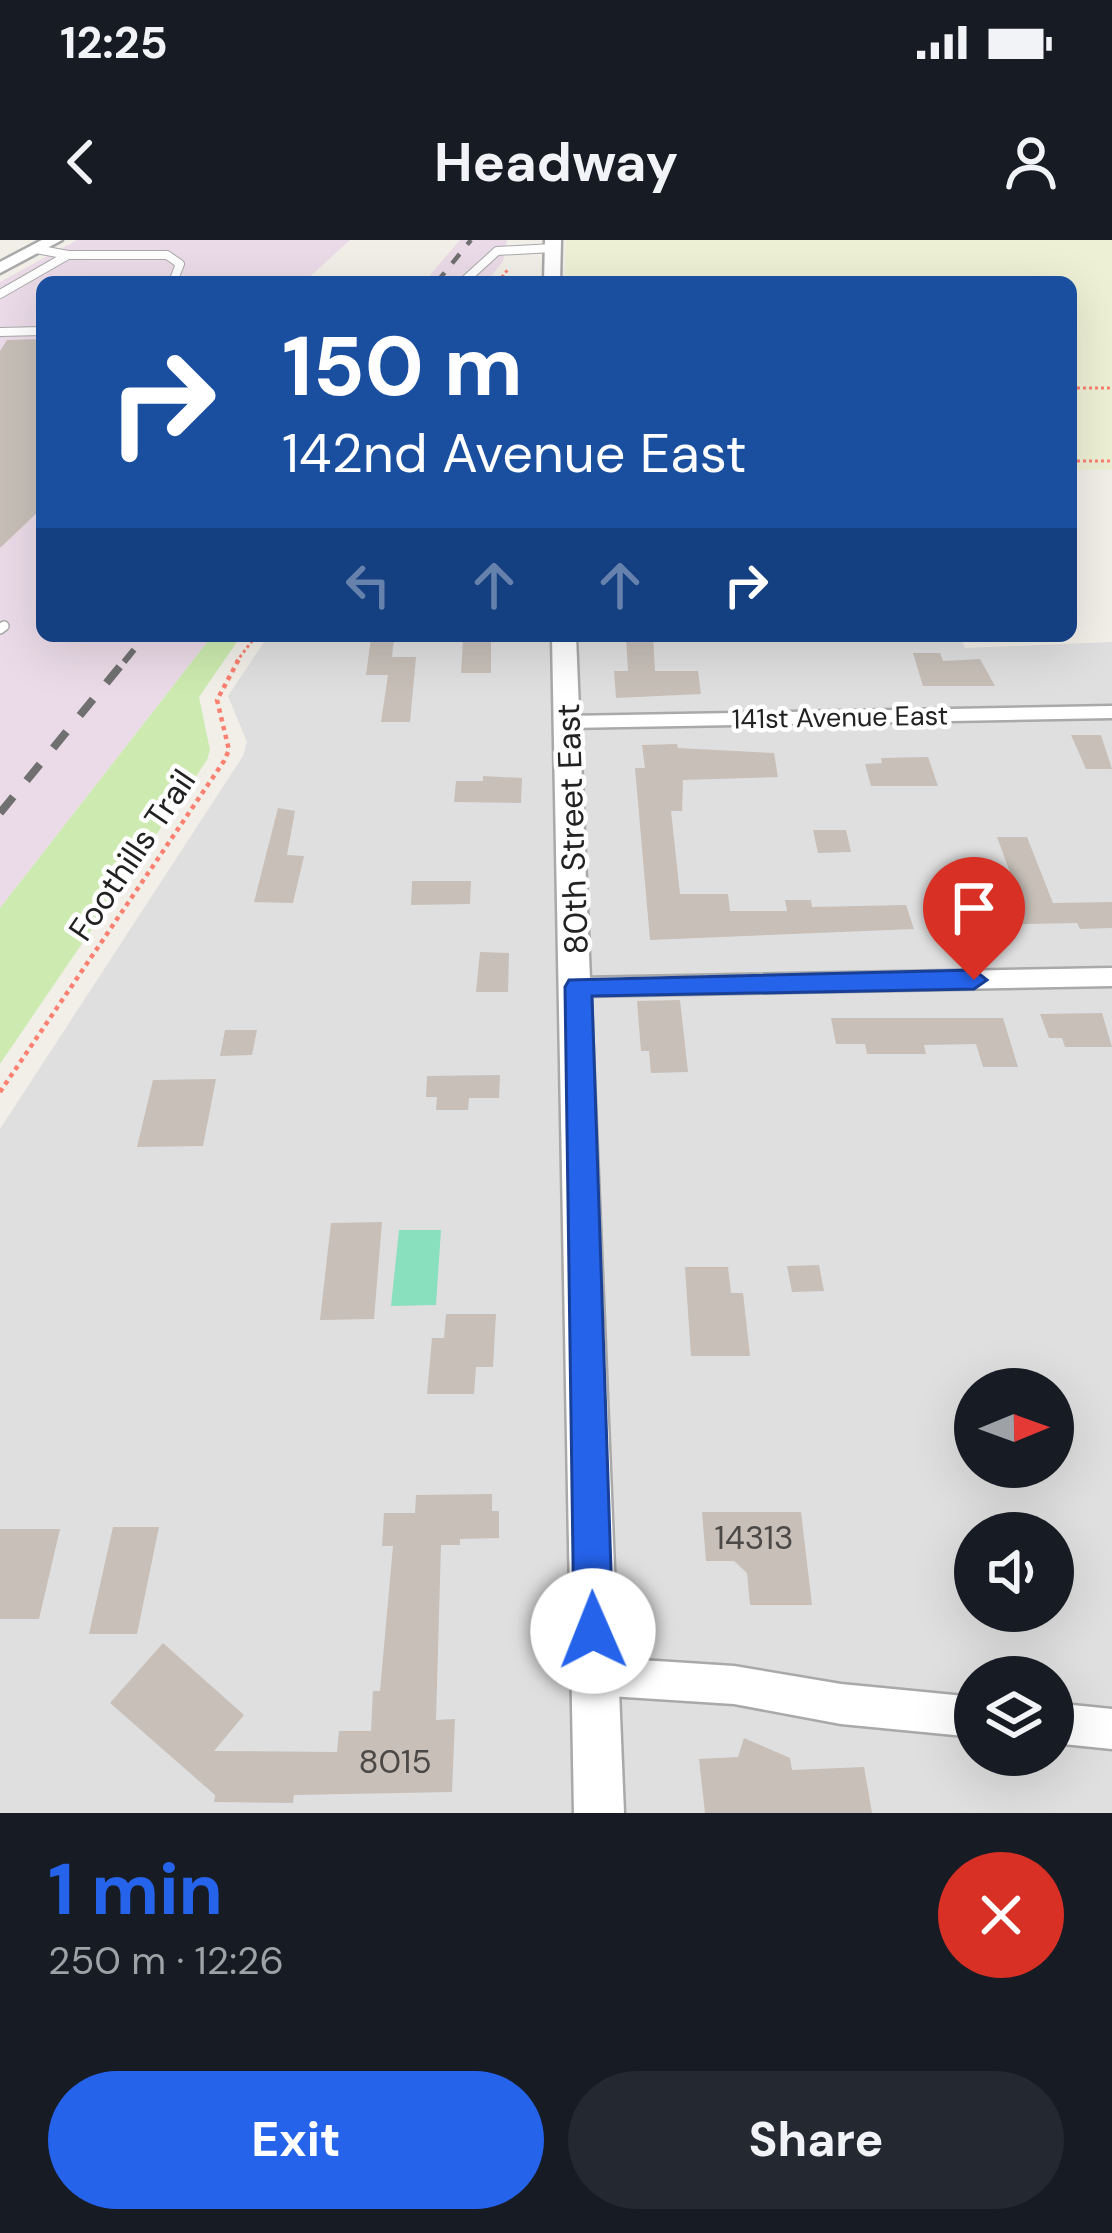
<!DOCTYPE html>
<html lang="en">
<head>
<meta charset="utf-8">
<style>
	body { margin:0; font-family:"DM Sans",sans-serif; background:#242831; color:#f1f3f6; height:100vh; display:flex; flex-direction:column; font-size:45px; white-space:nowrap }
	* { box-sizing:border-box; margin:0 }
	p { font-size:39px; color:#9ea1a6 }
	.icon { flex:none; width:66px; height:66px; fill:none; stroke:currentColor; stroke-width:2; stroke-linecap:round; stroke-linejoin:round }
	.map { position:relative; height:1573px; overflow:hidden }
	.drawer { display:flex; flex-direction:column; background:#171b24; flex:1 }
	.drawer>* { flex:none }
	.guide { position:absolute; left:36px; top:36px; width:1041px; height:366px; border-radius:18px; box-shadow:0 12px 48px #0002; background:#1a4fa0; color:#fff; overflow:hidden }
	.needle { width:78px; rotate:89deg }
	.tools { position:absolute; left:954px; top:1128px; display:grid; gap:24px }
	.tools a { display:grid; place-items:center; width:120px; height:120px; border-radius:50%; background:#171b24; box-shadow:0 12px 48px #0002; font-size:60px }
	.pin { position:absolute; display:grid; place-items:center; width:102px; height:102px; color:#fff; margin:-123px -51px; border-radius:50% 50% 50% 0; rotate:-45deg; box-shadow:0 0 12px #0007 }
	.pin .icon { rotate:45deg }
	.me { position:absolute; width:132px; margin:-66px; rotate:359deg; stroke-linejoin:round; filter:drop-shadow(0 0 9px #0008) }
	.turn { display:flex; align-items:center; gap:42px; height:252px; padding:0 48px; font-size:54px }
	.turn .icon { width:156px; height:156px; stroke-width:2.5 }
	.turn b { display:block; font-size:84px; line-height:102px }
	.lanes { display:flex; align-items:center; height:114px; padding:0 48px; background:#0003; justify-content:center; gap:60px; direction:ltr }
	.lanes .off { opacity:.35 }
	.round { display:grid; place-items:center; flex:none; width:126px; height:126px; border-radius:63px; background:#242831 }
	.headline { display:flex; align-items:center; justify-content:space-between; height:204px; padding:0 48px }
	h1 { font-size:72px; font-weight:700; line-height:90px; color:#2563eb }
	.button { display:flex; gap:24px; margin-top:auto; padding:24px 48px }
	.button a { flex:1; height:138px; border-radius:72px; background:#2563eb; color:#fff; font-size:48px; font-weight:700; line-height:138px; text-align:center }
	.button a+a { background:#242831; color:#f1f3f6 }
	.status { display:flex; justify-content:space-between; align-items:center; height:84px; padding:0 60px; background:#171b24; direction:ltr }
	.status svg { height:33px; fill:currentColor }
	header { display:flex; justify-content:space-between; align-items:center; height:156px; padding:0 48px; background:#171b24; font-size:54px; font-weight:700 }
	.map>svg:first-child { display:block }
	.residential { fill:#e0dfdf; fill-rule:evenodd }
	.industrial { fill:#ebdbe8 }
	.farmland { fill:#eef0d5 }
	.grass { fill:#cdebb0 }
	.pitch { fill:#88e0be }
	.building { fill:#c7bfb8 }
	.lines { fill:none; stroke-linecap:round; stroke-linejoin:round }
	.service-far1-casing { stroke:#a9a9a9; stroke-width:10 }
	.service-casing { stroke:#a9a9a9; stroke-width:12 }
	.minor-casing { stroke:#a9a9a9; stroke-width:5 }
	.tertiary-casing { stroke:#a9a9a9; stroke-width:5 }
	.path-far1 { stroke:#fa8072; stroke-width:3; stroke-dasharray:3 3; stroke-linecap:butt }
	.path { stroke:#fa8072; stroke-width:4.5; stroke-dasharray:4.5 4.5; stroke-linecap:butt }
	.service-far1 { stroke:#fff; stroke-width:8 }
	.service { stroke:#fff; stroke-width:9 }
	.minor { fill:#fff; fill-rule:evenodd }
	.tertiary { fill:#fff; fill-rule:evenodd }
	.rail-far2 { stroke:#707070; stroke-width:4.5; stroke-dasharray:12 12; stroke-linecap:butt }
	.rail-far1 { stroke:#707070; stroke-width:6; stroke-dasharray:16 16; stroke-linecap:butt }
	.rail { stroke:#707070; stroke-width:8; stroke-dasharray:21 21; stroke-linecap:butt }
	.route { fill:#2563eb; stroke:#184099; stroke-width:3 }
	.labels { text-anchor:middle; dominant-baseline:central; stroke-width:9; stroke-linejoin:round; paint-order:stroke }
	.far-street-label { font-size:27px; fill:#222; stroke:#fff }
	.street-label { font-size:33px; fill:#222; stroke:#fff }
	.near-number-label { font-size:33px; fill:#4b4948 }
</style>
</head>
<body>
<div class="status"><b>12:25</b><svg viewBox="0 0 49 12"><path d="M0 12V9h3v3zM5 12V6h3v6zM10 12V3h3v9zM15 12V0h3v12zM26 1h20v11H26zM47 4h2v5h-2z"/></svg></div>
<header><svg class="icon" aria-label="back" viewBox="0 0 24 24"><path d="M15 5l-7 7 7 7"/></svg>Headway<svg class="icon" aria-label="person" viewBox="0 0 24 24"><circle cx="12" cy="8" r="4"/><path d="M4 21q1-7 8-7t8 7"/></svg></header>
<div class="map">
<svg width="1112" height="1573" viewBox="0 0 1112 1573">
	<rect width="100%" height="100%" fill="#f2efe9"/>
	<!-- residential -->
	<path class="residential" d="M268 396H960L965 408 1112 402V1573H0V889L243 516 247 502 228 456ZM975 1149H1053V1227H975ZM975 1293H1053V1371H975ZM975 1437H1053V1515H975Z"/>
	<!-- industrial -->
	<g class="industrial">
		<path d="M77 0H350L304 42H42V396H212L0 668V42Z"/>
		<path d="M460 0H507L503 21 487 42H424Z"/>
	</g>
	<!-- farmland -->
	<path class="farmland" d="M566 0H1112V230H1071V42H565Z"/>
	<!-- grass -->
	<path class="grass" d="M212 396H241L199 457 210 510 207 520 0 824V668Z"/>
	<!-- pitch -->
	<path class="pitch" d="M399 990H441L436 1065 391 1066Z"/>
	<!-- building -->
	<g class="building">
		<path d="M42 99V268L0 308V111L7 100Z"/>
		<path d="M626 396H653L655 431H698L701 454 616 458 614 431H628Z"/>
		<path d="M371 398H394L392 417H416L410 482H381L388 435H366Z"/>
		<path d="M463 400H491V433H461Z"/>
		<path d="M913 413H940L943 421 980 419 995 446H923Z"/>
		<path d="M1071 495H1101L1112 529H1086Z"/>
		<path d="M677 504 678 508 774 513 778 537 683 540 682 571H671L680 654H728L730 671H787L785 660H811L812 667 906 665 914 689 650 700 635 528H645L642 505Z"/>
		<path d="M928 517 938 546H871L865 524 882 523 881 518Z"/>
		<path d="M483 536 522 538 521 563 454 562 456 541H483Z"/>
		<path d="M278 568 295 571 287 615 304 616 293 663 254 662Z"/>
		<path d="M813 590H846L851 612 818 613Z"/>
		<path d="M997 597H1027L1053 663 1112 662V688L1080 689 1077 683 972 685 963 658 1019 657Z"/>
		<path d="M412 641H471L470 664 411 665Z"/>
		<path d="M480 712 509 713 508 752H476Z"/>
		<path d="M680 760 688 832 651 833 649 811H641L637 761Z"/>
		<path d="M1102 773 1112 807H1065L1062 798H1049L1040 774Z"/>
		<path d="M831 778H1003L1018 827H983L976 804 924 805 926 814H867L865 804H836Z"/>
		<path d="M225 790H257L252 815 220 816Z"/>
		<path d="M500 835 499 858H469L468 870H436L437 857H426L427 836Z"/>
		<path d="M216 839 203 906 137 907 153 840Z"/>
		<path d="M382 982 374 1079 320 1080 331 983Z"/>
		<path d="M819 1025 824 1051 792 1052 787 1026Z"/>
		<path d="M685 1027H728L731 1053H743L750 1116H691Z"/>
		<path d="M446 1074H496L493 1127H476L474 1154H427L432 1098H444Z"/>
		<path d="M492 1254V1271H499V1298L460 1299V1305H441L436 1480 455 1479 452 1552 294 1555 293 1563 214 1562 215 1555 110 1463 163 1403 244 1475 214 1511 337 1512 339 1491H371L373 1451H380L393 1306H382L384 1273H415L416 1255Z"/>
		<path d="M702 1272H801L812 1365H750L747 1333 734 1321H706Z"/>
		<path d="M113 1287H159L137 1394H89Z"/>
		<path d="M0 1289H60L39 1379H0Z"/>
		<path d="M744 1498 790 1518 792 1530 864 1527 872 1573H705L699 1519 738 1517Z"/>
	</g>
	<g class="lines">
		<defs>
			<g id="service-far1">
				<path d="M36 9 68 15H167L180 24 173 42"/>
				<path d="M463 42 497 11 553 8"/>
				<path d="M0 54 68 15"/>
				<path d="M0 92 42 91"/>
			</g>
			<path id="service" d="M0 389 4 386"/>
			<g id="minor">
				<path d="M1112 466V478L567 488 556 482 567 476Z"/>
				<path d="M1112 728V746L579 756 566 747 579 738Z"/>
				<path d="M594 1417 734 1426 841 1444 975 1457V1497L841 1484 734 1464 594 1455 580 1450 575 1436 580 1422Z"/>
				<path d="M1053 1463 1112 1469V1509L1053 1503Z"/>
			</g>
			<g id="tertiary">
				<path d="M42 0H62L0 33V22Z"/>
				<path d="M545 0H561L560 42H544Z"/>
				<path d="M552 396H576L624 1573H574Z"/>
			</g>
		</defs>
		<!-- service-far1 casing -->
		<use href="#service-far1" class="service-far1-casing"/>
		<!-- service casing -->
		<use href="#service" class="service-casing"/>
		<!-- minor casing -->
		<use href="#minor" class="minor-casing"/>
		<!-- tertiary casing -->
		<use href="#tertiary" class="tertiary-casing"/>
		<!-- path-far1 -->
		<g class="path-far1">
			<path d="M498 42 509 28"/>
			<path d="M1071 148H1112"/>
			<path d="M1071 221H1112"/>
			<path d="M236 422 256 396"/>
		</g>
		<!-- path -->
		<path class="path" d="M0 852 224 521 229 510 217 460 239 419"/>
		<!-- service-far1 -->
		<use href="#service-far1" class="service-far1"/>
		<!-- service -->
		<use href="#service" class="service"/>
		<!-- minor -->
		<use href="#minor" class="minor"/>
		<!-- tertiary -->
		<use href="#tertiary" class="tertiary"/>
		<!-- rail-far2 -->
		<path class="rail-far2" d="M437 42 471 0"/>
		<!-- rail-far1 -->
		<path class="rail-far1" d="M124 422 145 396"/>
		<!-- rail -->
		<path class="rail" d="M0 573 126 419"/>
	</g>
	<!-- route -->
	<path class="route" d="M974 730 987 740 974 749 592 756 613 1391 607 1405 593 1410 580 1405 574 1391 565 747 569 740Z"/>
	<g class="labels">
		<!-- far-street labels -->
		<g class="far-street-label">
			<text transform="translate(840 477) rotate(-1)">141st Avenue East</text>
		</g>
		<!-- street labels -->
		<g class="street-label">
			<text transform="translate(572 589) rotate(-92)">80th Street East</text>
			<text transform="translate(132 615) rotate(-56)">Foothills Trail</text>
		</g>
		<!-- near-number labels -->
		<g class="near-number-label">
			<text x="754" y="1297">14313</text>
			<text x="395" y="1521">8015</text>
		</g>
	</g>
</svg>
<div class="tools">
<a><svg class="needle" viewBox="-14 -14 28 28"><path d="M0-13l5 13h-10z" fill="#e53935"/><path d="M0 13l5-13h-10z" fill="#9ea1a6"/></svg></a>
<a><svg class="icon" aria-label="sound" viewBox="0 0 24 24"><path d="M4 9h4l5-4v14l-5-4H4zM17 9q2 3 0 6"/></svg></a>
<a><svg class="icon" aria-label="layers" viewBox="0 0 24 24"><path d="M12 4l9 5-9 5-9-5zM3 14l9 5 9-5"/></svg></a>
</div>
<div class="pin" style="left:974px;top:740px;background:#d93025"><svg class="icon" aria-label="arrive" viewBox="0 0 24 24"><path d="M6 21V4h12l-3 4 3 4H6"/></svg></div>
<svg class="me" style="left:593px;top:1391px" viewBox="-20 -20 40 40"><circle r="19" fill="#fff"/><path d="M0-13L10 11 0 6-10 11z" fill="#2563eb"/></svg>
<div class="guide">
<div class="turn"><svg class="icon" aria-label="right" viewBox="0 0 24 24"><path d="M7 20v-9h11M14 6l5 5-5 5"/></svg><div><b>150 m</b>142nd Avenue East</div></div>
<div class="lanes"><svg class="icon off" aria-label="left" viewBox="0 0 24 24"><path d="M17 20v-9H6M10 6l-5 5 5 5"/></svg><svg class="icon off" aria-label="ahead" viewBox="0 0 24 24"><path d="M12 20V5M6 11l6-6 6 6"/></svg><svg class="icon off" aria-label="ahead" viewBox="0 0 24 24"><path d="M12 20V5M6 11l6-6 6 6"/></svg><svg class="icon" aria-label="right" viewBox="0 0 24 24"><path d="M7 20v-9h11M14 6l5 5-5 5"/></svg></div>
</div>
</div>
<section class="drawer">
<div class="headline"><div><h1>1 min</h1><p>250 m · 12:26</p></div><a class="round" style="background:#d93025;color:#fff"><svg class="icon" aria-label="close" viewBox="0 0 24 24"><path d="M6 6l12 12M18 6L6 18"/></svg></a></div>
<div class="button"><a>Exit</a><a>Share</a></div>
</section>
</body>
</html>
